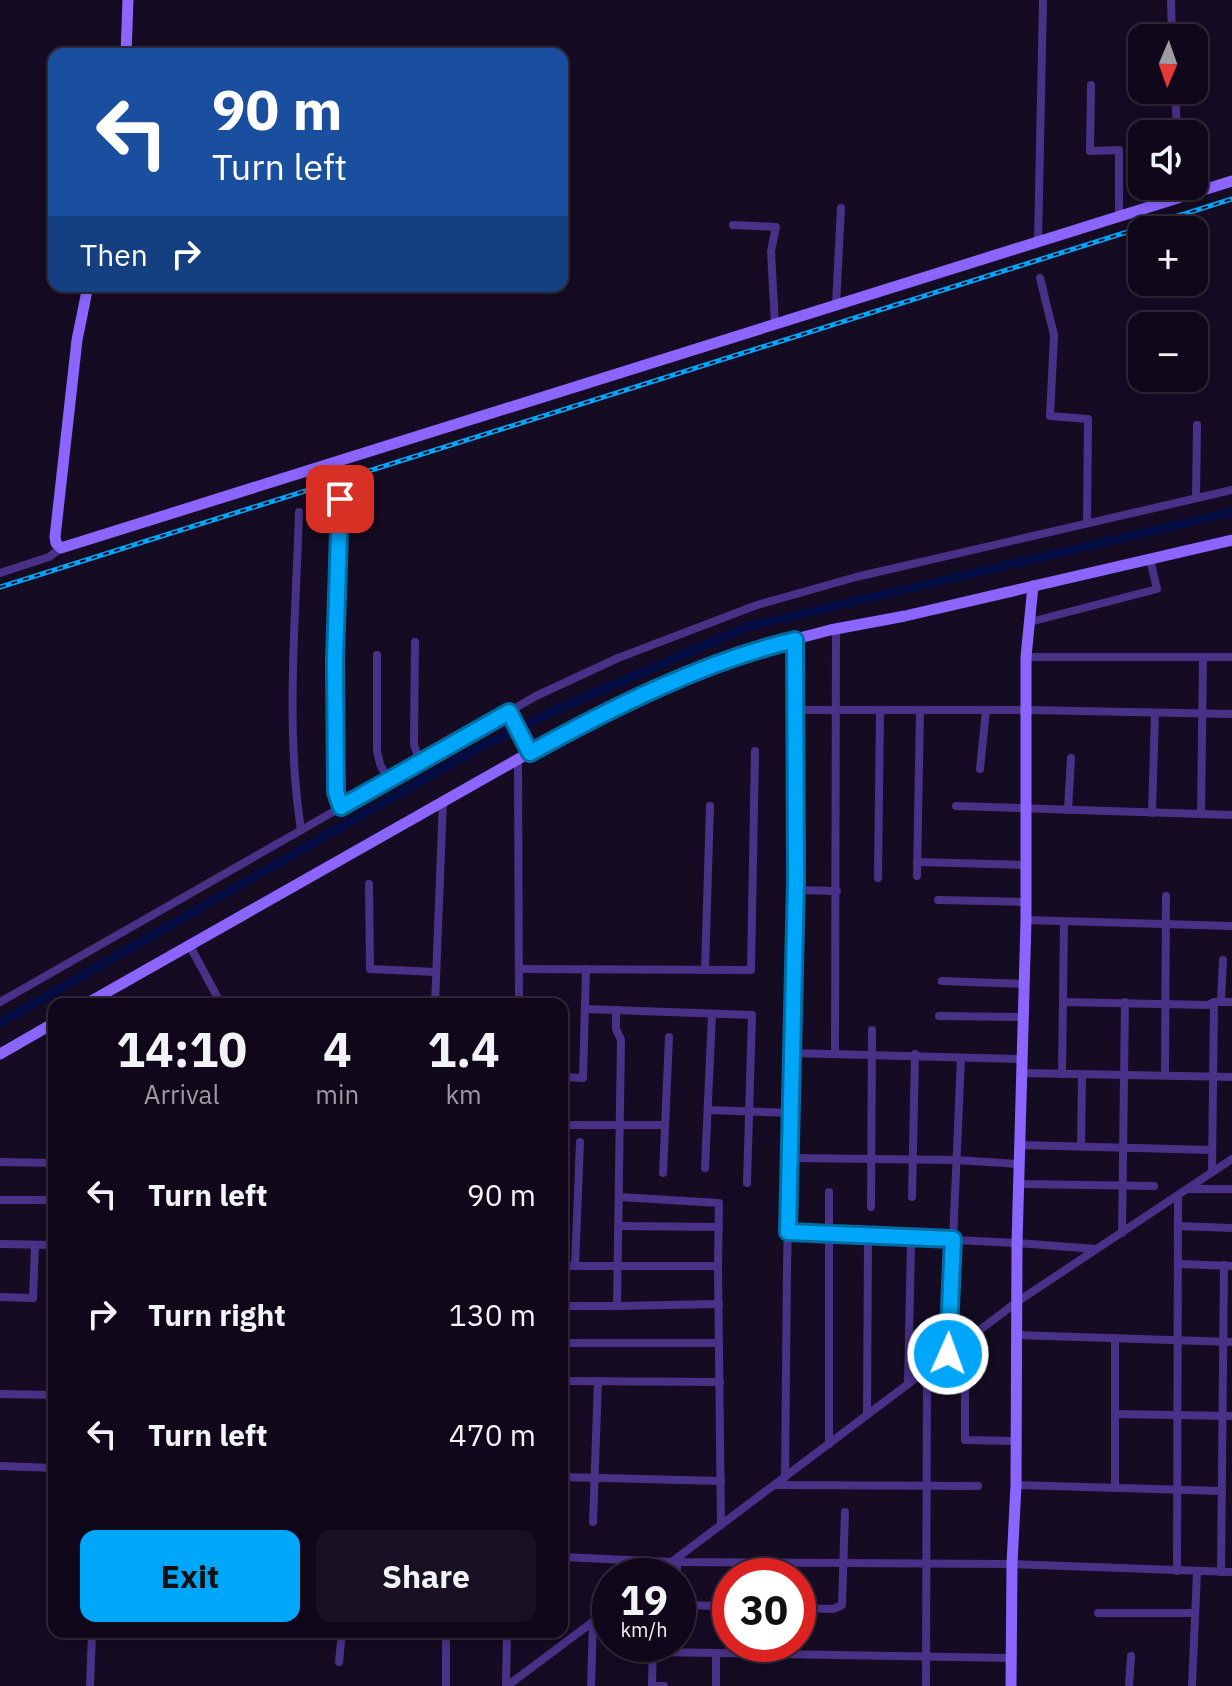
<!DOCTYPE html>
<html lang="en">
<head>
<meta charset="utf-8">
<style>
	body { margin:0; font-family:"IBM Plex Sans",sans-serif; background:#191123; color:#f1f3f6; height:100vh; display:flex; flex-direction:column; font-size:30px; white-space:nowrap }
	* { box-sizing:border-box; margin:0 }
	p { font-size:26px; color:#9c9aa2 }
	.icon { flex:none; width:44px; height:44px; fill:none; stroke:currentColor; stroke-width:2; stroke-linecap:round; stroke-linejoin:round }
	.map { position:relative; flex:1; overflow:hidden }
	.side { position:absolute; left:48px; top:998px; width:520px; height:640px; display:flex; flex-direction:column; background:#10081a; border-radius:16px; box-shadow:0 4px 12px #0003,0 0 0 2px #302939 }
	.side>* { flex:none }
	.guide { position:absolute; left:48px; top:48px; width:520px; height:244px; border-radius:16px; box-shadow:0 4px 12px #0003,0 0 0 2px #302939; background:#1a4fa0; color:#fff; overflow:hidden }
	.needle { width:52px; rotate:182deg }
	.controls { position:absolute; left:1128px; top:24px; display:grid; gap:16px }
	.controls a { display:grid; place-items:center; width:80px; height:80px; border-radius:16px; background:#10081a; box-shadow:0 4px 12px #0003,0 0 0 2px #302939; font-size:40px }
	.speed { position:absolute; left:592px; top:1558px; display:flex; gap:16px; font-size:40px; font-weight:700; text-align:center }
	.speed>* { display:grid; place-content:center; width:104px; height:104px; border-radius:50%; background:#10081a; box-shadow:0 4px 12px #0003,0 0 0 2px #302939; line-height:1 }
	.speed small { font-size:20px; font-weight:400 }
	.speed .limit { border:12px solid #d22; background:#fff; color:#111 }
	.pin { position:absolute; display:grid; place-items:center; width:68px; height:68px; color:#fff; margin:-34px; border-radius:16px; box-shadow:0 4px 12px #0006 }
	.me { position:absolute; width:88px; margin:-44px; rotate:2deg; stroke-linejoin:round; filter:drop-shadow(0 0 6px #0008) }
	.turn { display:flex; align-items:center; gap:28px; height:168px; padding:0 32px; font-size:36px }
	.turn .icon { width:104px; height:104px; stroke-width:2.5 }
	.turn b { display:block; font-size:56px; line-height:68px }
	.then { display:flex; align-items:center; height:76px; padding:0 32px; background:#0003; gap:16px; font-size:30px }
	.eta { display:flex; justify-content:space-evenly; align-items:center; height:136px; text-align:center }
	.eta b { font-size:48px; font-weight:800; line-height:56px }
	.action { display:flex; gap:16px; margin-top:auto; padding:16px 32px }
	.action a { flex:1; height:92px; border-radius:16px; background:#00a6f9; color:#111; font-size:32px; font-weight:800; line-height:92px; text-align:center }
	.action a+a { background:#191123; color:#f1f3f6 }
	ul { padding:0; list-style:none }
	li { display:flex; align-items:center; gap:24px; height:120px; padding:0 32px }
	li div { flex:1 }
	li b { display:block; font-size:30px }
	li em { font-style:normal }
	.map>svg:first-child { display:block }
	.lines { fill:none; stroke-linecap:round; stroke-linejoin:round }
	.canal { stroke:#040d43; stroke-width:9 }
	.street { stroke:#493187; stroke-width:8 }
	.secondary { stroke:#8c65ff; stroke-width:11 }
	.rail-casing { stroke:#00a6f9; stroke-width:5 }
	.rail { stroke:#150b23; stroke-width:2; stroke-dasharray:6; stroke-linecap:butt }
	.route-casing { stroke:#006ca2; stroke-width:20 }
	.route { stroke:#00a6f9; stroke-width:14 }
</style>
</head>
<body>
<div class="map">
<svg width="1232" height="1686" viewBox="0 0 1232 1686">
	<rect width="100%" height="100%" fill="#150b23"/>
	<g class="lines">
		<!-- canal -->
		<path class="canal" d="M0 1023 475 750 560 708 747 627 1232 512"/>
		<!-- street -->
		<g class="street">
			<path d="M1171 0 1172 38"/>
			<path d="M1091 85 1090 151 1119 150V217"/>
			<path d="M1175 90 1177 130 1179 134"/>
			<path d="M733 225 776 227 771 251 775 324"/>
			<path d="M1038 242 1043 0"/>
			<path d="M1040 278 1054 335 1050 416 1088 419 1087 523"/>
			<path d="M836 305 841 208"/>
			<path d="M1196 498 1197 425"/>
			<path d="M340 499 335 660 336 779 341 807"/>
			<path d="M299 512C296 616 285 727 301 830"/>
			<path d="M0 573 49 557 61 548"/>
			<path d="M1030 622 1157 589 1150 559"/>
			<path d="M415 642 414 745 420 762"/>
			<path d="M377 655V750L380 764 388 780"/>
			<path d="M1026 657H1232"/>
			<path d="M796 710H1028L1232 714"/>
			<path d="M509 712 530 753"/>
			<path d="M518 760 519 1004"/>
			<path d="M980 769 986 710"/>
			<path d="M956 806 1232 815"/>
			<path d="M1068 810 1071 758"/>
			<path d="M1152 813 1155 713"/>
			<path d="M1201 814 1203 657"/>
			<path d="M917 862 1027 865"/>
			<path d="M917 876 920 710"/>
			<path d="M878 878 880 710"/>
			<path d="M369 884 370 969 436 972"/>
			<path d="M796 890 837 891"/>
			<path d="M938 900 1026 902"/>
			<path d="M1026 920 1232 926"/>
			<path d="M190 946 221 1004"/>
			<path d="M519 969 751 970 755 751"/>
			<path d="M705 970 710 806"/>
			<path d="M942 981 1025 984"/>
			<path d="M1221 1001 1223 960"/>
			<path d="M0 1002 536 696 618 658 757 605 856 577 1232 490"/>
			<path d="M1063 1002 1208 1005 1214 1002H1232"/>
			<path d="M435 1004 443 801"/>
			<path d="M585 1009 752 1015 747 1183"/>
			<path d="M939 1016 1024 1017"/>
			<path d="M792 1053 1022 1059"/>
			<path d="M835 1054 836 629"/>
			<path d="M1023 1073 1232 1077"/>
			<path d="M1062 1074 1064 922"/>
			<path d="M1165 1075 1166 896"/>
			<path d="M562 1077 583 1078 586 969"/>
			<path d="M708 1110 791 1113"/>
			<path d="M562 1125H665"/>
			<path d="M1019 1145 1212 1150"/>
			<path d="M1081 1146 1082 1075"/>
			<path d="M790 1158 957 1160 1019 1164"/>
			<path d="M0 1162 54 1163"/>
			<path d="M705 1168 712 1014"/>
			<path d="M1212 1172 1214 1002"/>
			<path d="M663 1173 669 1037"/>
			<path d="M1019 1184 1154 1186"/>
			<path d="M1189 1189H1232"/>
			<path d="M829 1192V1444"/>
			<path d="M912 1197 915 1054"/>
			<path d="M0 1200H54"/>
			<path d="M871 1207 872 1030"/>
			<path d="M619 1226 719 1227"/>
			<path d="M1178 1226 1232 1228"/>
			<path d="M788 1232 1017 1243 1096 1249"/>
			<path d="M1122 1233 1125 1002"/>
			<path d="M0 1244 54 1245"/>
			<path d="M1179 1264 1232 1266"/>
			<path d="M562 1266H718L719 1203 619 1197"/>
			<path d="M575 1266 580 1142"/>
			<path d="M718 1266 721 1525"/>
			<path d="M0 1297 33 1298 35 1245"/>
			<path d="M562 1306H617L621 1040 616 1029V1010"/>
			<path d="M617 1306 719 1304"/>
			<path d="M1015 1335 1232 1342"/>
			<path d="M965 1341V1440L1016 1441"/>
			<path d="M562 1343H719"/>
			<path d="M948 1354 961 1058"/>
			<path d="M562 1381 720 1382"/>
			<path d="M908 1384 911 1243"/>
			<path d="M0 1394 54 1395"/>
			<path d="M1115 1414 1232 1416"/>
			<path d="M867 1415 868 1242"/>
			<path d="M0 1466 54 1468"/>
			<path d="M562 1477 721 1481"/>
			<path d="M785 1477 787 1267 796 881 795 640"/>
			<path d="M775 1485 978 1486"/>
			<path d="M1016 1485 1222 1491"/>
			<path d="M1115 1486V1338"/>
			<path d="M593 1522 598 1381"/>
			<path d="M562 1557 671 1562 1012 1564 1232 1572"/>
			<path d="M1177 1571 1178 1195"/>
			<path d="M1221 1572 1224 1265"/>
			<path d="M653 1576 1017 1302 1232 1159"/>
			<path d="M677 1576V1563"/>
			<path d="M678 1604 730 1607"/>
			<path d="M798 1608 833 1609 842 1605 845 1512"/>
			<path d="M1098 1613H1195"/>
			<path d="M314 1632 319 1633"/>
			<path d="M653 1652 1011 1658"/>
			<path d="M339 1662 342 1632"/>
			<path d="M90 1686 92 1632"/>
			<path d="M446 1686V1632"/>
			<path d="M506 1686 507 1632"/>
			<path d="M507 1686 610 1609"/>
			<path d="M591 1686 593 1622"/>
			<path d="M652 1686 653 1644"/>
			<path d="M652 1686H664"/>
			<path d="M716 1686V1654"/>
			<path d="M926 1686 927 1370"/>
			<path d="M1129 1686 1131 1656"/>
			<path d="M1192 1686 1197 1572"/>
		</g>
		<!-- secondary -->
		<g class="secondary">
			<path d="M126 54 128 0"/>
			<path d="M88 286 77 340 55 537 56 543 61 548 1232 181"/>
			<path d="M86 1004 566 732 698 672 773 645 830 630 905 616 1232 540"/>
			<path d="M0 1054 54 1023"/>
			<path d="M1011 1686 1012 1564 1016 1485 1017 1243 1026 920V657L1033 586"/>
		</g>
		<defs>
			<path id="rail" d="M0 587 1232 199"/>
		</defs>
		<!-- rail casing -->
		<use href="#rail" class="rail-casing"/>
		<!-- rail -->
		<use href="#rail" class="rail"/>
	</g>
	<g class="lines">
		<defs>
			<path id="route" d="M340 499 335 660 336 792 341 807 509 712 530 753C611 708 705 661 795 640L796 881 788 1232 953 1239 948 1354"/>
		</defs>
		<!-- route casing -->
		<use href="#route" class="route-casing"/>
		<!-- route -->
		<use href="#route" class="route"/>
	</g>
</svg>
<div class="controls">
<a><svg class="needle" viewBox="-14 -14 28 28"><path d="M0-13l5 13h-10z" fill="#e53935"/><path d="M0 13l5-13h-10z" fill="#9c9aa2"/></svg></a>
<a><svg class="icon" aria-label="sound" viewBox="0 0 24 24"><path d="M4 9h4l5-4v14l-5-4H4zM17 9q2 3 0 6"/></svg></a>
<a>+</a>
<a>−</a>
</div>
<div class="speed"><div>19<small>km/h</small></div><div class="limit">30</div></div>
<div class="pin" style="left:340px;top:499px;background:#d93025"><svg class="icon" aria-label="arrive" viewBox="0 0 24 24"><path d="M6 21V4h12l-3 4 3 4H6"/></svg></div>
<svg class="me" style="left:948px;top:1354px" viewBox="-20 -20 40 40"><circle r="17" fill="#00a6f9" stroke="#fff" stroke-width="3"/><path d="M0-11L8 9 0 5-8 9z" fill="#fff"/></svg>
<div class="guide">
<div class="turn"><svg class="icon" aria-label="left" viewBox="0 0 24 24"><path d="M17 20v-9H6M10 6l-5 5 5 5"/></svg><div><b>90 m</b>Turn left</div></div>
<div class="then">Then<svg class="icon" aria-label="right" viewBox="0 0 24 24"><path d="M7 20v-9h11M14 6l5 5-5 5"/></svg></div>
</div>
<section class="side">
<div class="eta">
<div><b>14:10</b><p>Arrival</p></div>
<div><b>4</b><p>min</p></div>
<div><b>1.4</b><p>km</p></div>
</div>
<ul>
<li><svg class="icon" aria-label="left" viewBox="0 0 24 24"><path d="M17 20v-9H6M10 6l-5 5 5 5"/></svg><div><b>Turn left</b></div><em>90 m</em></li>
<li><svg class="icon" aria-label="right" viewBox="0 0 24 24"><path d="M7 20v-9h11M14 6l5 5-5 5"/></svg><div><b>Turn right</b></div><em>130 m</em></li>
<li><svg class="icon" aria-label="left" viewBox="0 0 24 24"><path d="M17 20v-9H6M10 6l-5 5 5 5"/></svg><div><b>Turn left</b></div><em>470 m</em></li>
</ul>
<div class="action"><a>Exit</a><a>Share</a></div>
</section>
</div>
</body>
</html>
